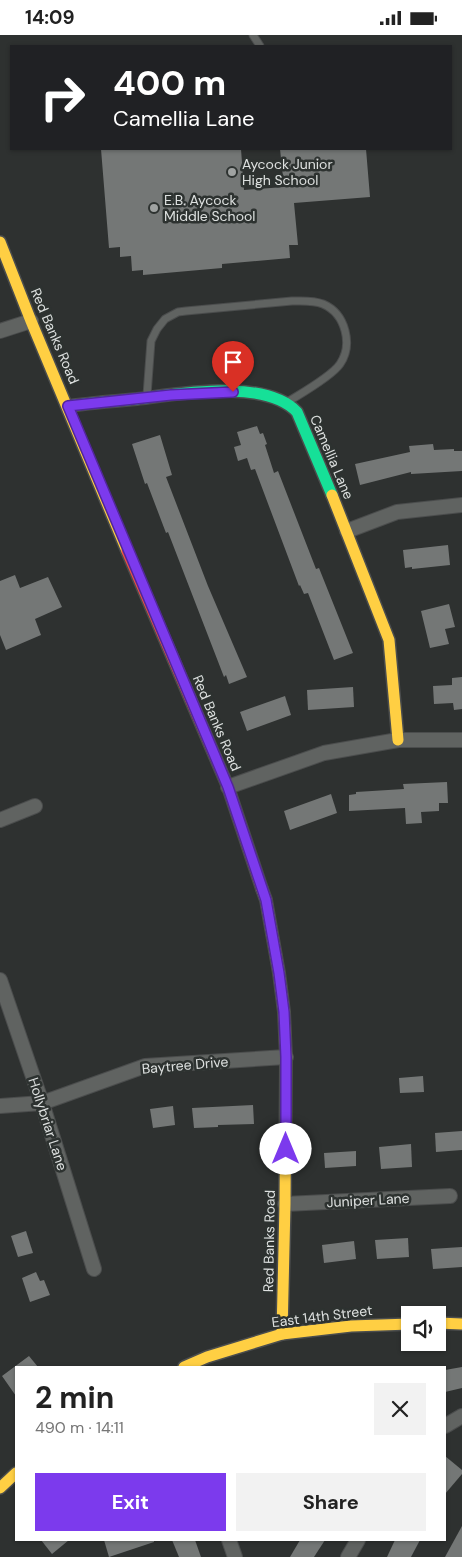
<!DOCTYPE html>
<html lang="en">
<head>
<meta charset="utf-8">
<style>
	body { margin:0; font-family:"DM Sans",sans-serif; background:#f2f2f2; color:#222; height:100vh; display:flex; flex-direction:column; font-size:19px; white-space:nowrap }
	* { box-sizing:border-box; margin:0 }
	p { font-size:16px; color:#767676 }
	.icon { flex:none; width:28px; height:28px; fill:none; stroke:currentColor; stroke-width:2; stroke-linecap:round; stroke-linejoin:round }
	.map { position:relative; flex:1; overflow:hidden }
	.side { position:absolute; left:15px; top:1331px; width:431px; height:175px; display:flex; flex-direction:column; background:#fff; border-radius:0px; box-shadow:0 1px 4px #0004 }
	.side>* { flex:none }
	.guide { position:absolute; left:10px; top:10px; width:442px; height:105px; border-radius:0px; box-shadow:0 1px 4px #0004; background:#202124; color:#fff; overflow:hidden }
	.fabs { position:absolute; left:401px; top:1271px; display:grid; gap:10px }
	.fabs a { display:grid; place-items:center; width:45px; height:45px; border-radius:0px; background:#fff; box-shadow:0 1px 4px #0004; font-size:25px }
	.pin { position:absolute; display:grid; place-items:center; width:42px; height:42px; color:#fff; margin:-51px -21px; border-radius:50% 50% 50% 0; rotate:-45deg; box-shadow:0 0 5px #0007 }
	.pin .icon { rotate:45deg }
	.me { position:absolute; width:55px; margin:-28px; rotate:0deg; stroke-linejoin:round; filter:drop-shadow(0 0 4px #0008) }
	.turn { display:flex; align-items:center; gap:18px; height:105px; padding:0 20px; font-size:22px }
	.turn .icon { width:65px; height:65px; stroke-width:2.5 }
	.turn b { display:block; font-size:35px; line-height:42px }
	.round { display:grid; place-items:center; flex:none; width:52px; height:52px; border-radius:0px; background:#f2f2f2 }
	.head { display:flex; align-items:center; justify-content:space-between; height:85px; padding:0 20px }
	h1 { font-size:30px; font-weight:700; line-height:38px }
	.cta { display:flex; gap:10px; margin-top:auto; padding:10px 20px }
	.cta a { flex:1; height:58px; border-radius:0px; background:#7c3aed; color:#fff; font-size:20px; font-weight:700; line-height:58px; text-align:center }
	.cta a+a { background:#f2f2f2; color:#222 }
	.status { display:flex; justify-content:space-between; align-items:center; height:35px; padding:0 25px; background:#fff; direction:ltr }
	.status svg { height:14px; fill:currentColor }
	.map>svg:first-child { display:block }
	.building { fill:#747776 }
	.lines { fill:none; stroke-linecap:round; stroke-linejoin:round }
	.lane-casing { stroke:#4b4d4d; stroke-width:9 }
	.street-casing { stroke:#4b4d4d; stroke-width:16 }
	.fast-casing { stroke:#4b4d4d; stroke-width:14 }
	.slow-casing { stroke:#4b4d4d; stroke-width:14 }
	.jam-casing { stroke:#4b4d4d; stroke-width:14 }
	.lane { stroke:#606361; stroke-width:7 }
	.street { stroke:#606361; stroke-width:14 }
	.fast { stroke:#16e098; stroke-width:11 }
	.slow { stroke:#ffcf43; stroke-width:11 }
	.jam { stroke:#f24e42; stroke-width:11 }
	.route-casing { stroke:#51269a; stroke-width:12 }
	.route { stroke:#7c3aed; stroke-width:9 }
	.poi-dot { fill:#a0a3a2; stroke:#2d3230; stroke-width:2 }
	.labels { text-anchor:middle; dominant-baseline:central; stroke-width:5; stroke-linejoin:round; paint-order:stroke }
	.poi-label { font-size:14px; fill:#dee1e0; stroke:#2d3230; text-anchor:start }
	.street-label { font-size:14px; fill:#dee1e0; stroke:#2d3230 }
</style>
</head>
<body>
<div class="status"><b>14:09</b><svg viewBox="0 0 49 12"><path d="M0 12V9h3v3zM5 12V6h3v6zM10 12V3h3v9zM15 12V0h3v12zM26 1h20v11H26zM47 4h2v5h-2z"/></svg></div>
<div class="map">
<svg width="462" height="1522" viewBox="0 0 462 1522">
	<rect width="100%" height="100%" fill="#2e3130"/>
	<!-- building -->
	<g class="building">
		<path d="M101 114H241L244 155 284 152 280 114H366L370 162 294 168 298 210H289L290 223 222 229V233L143 240V235L132 236 131 221 120 222V212L109 213Z"/>
		<path d="M257 391 260 399 263 398 267 409 265 410 274 438 278 436 316 534 319 533 353 618 334 625 308 558 304 559 300 550 299 551 255 434 251 435 247 423 238 426 234 412 241 410 237 397Z"/>
		<path d="M160 400 172 440 166 442 208 551 247 642 229 649 226 640 224 642 168 497 166 498 147 448 145 449 132 409Z"/>
		<path d="M433 409 434 415 454 414V416H462V436L411 439V437L360 450 355 429 410 417 409 411Z"/>
		<path d="M448 510 450 530 412 534V532L405 533 403 515Z"/>
		<path d="M15 540 20 553 48 542 62 572 35 584 41 600 6 615 0 600V546Z"/>
		<path d="M449 569 455 592 445 594 449 609 430 613 421 576Z"/>
		<path d="M462 642V674L454 675 453 668 434 669 433 651 452 650V643Z"/>
		<path d="M353 652 354 672 308 675 307 655Z"/>
		<path d="M285 661 291 680 247 696 240 677Z"/>
		<path d="M447 747 448 768H439V776L421 777 422 788 406 789 405 773 349 776V760L356 759V757L404 754 403 749Z"/>
		<path d="M331 759 337 778 290 795 284 776Z"/>
		<path d="M423 1041 424 1057 400 1058 399 1043Z"/>
		<path d="M253 1070 254 1089 218 1090V1092L194 1093 192 1073Z"/>
		<path d="M173 1071 175 1090 153 1093 150 1074Z"/>
		<path d="M462 1096V1115L436 1117 435 1098Z"/>
		<path d="M411 1109 412 1132 381 1134 379 1112Z"/>
		<path d="M356 1116V1131L325 1133 324 1118Z"/>
		<path d="M26 1196 33 1218 18 1222 11 1201Z"/>
		<path d="M408 1203 409 1222 377 1224 375 1205Z"/>
		<path d="M354 1206 356 1224 324 1228 322 1210Z"/>
		<path d="M462 1212V1232L433 1234 431 1214Z"/>
		<path d="M36 1237 40 1246 44 1245 50 1260 30 1267 22 1243Z"/>
		<path d="M29 1321 38 1332H16V1361L2 1341Z"/>
		<path d="M462 1332V1353L445 1357V1335Z"/>
		<path d="M445 1421 462 1435V1439L445 1459Z"/>
		<path d="M462 1491V1522H445Z"/>
		<path d="M41 1505H69L52 1519Z"/>
		<path d="M104 1505H154V1507L109 1522Z"/>
		<path d="M172 1505H195L201 1522H179Z"/>
		<path d="M300 1505H325L314 1522H290Z"/>
		<path d="M395 1505H420L411 1522H387Z"/>
	</g>
	<g class="lines">
		<defs>
			<g id="lane">
				<path d="M253 0 260 11"/>
				<path d="M147 360 151 306 157 294 165 284 178 277 186 276 292 266C303 266 313 265 323 269 346 279 353 310 340 329 332 341 302 358 289 366"/>
			</g>
			<g id="street">
				<path d="M0 296 31 286"/>
				<path d="M347 496 397 477 462 470"/>
				<path d="M228 752 324 718 398 705H462"/>
				<path d="M0 785 35 771"/>
				<path d="M0 945 42 1068 94 1234"/>
				<path d="M0 1071 42 1068 145 1031 286 1022"/>
				<path d="M285 1169 450 1161"/>
				<path d="M445 1391 462 1381"/>
				<path d="M229 1505 235 1522"/>
				<path d="M348 1522 358 1505"/>
			</g>
			<path id="fast" d="M68 371C91 368 114 366 137 364 179 359 265 343 297 377L332 460"/>
			<g id="slow">
				<path d="M0 207 31 286 127 516"/>
				<path d="M332 460 389 605 398 705"/>
				<path d="M262 854 266 865 279 938 284 977 286 1022 285 1169 282 1299"/>
				<path d="M438 1288 462 1289"/>
				<path d="M184 1332 207 1322 282 1299 351 1291 410 1289"/>
				<path d="M0 1453 16 1438"/>
			</g>
			<path id="jam" d="M127 516 228 752 262 854"/>
		</defs>
		<!-- lane casing -->
		<use href="#lane" class="lane-casing"/>
		<!-- street casing -->
		<use href="#street" class="street-casing"/>
		<!-- fast casing -->
		<use href="#fast" class="fast-casing"/>
		<!-- slow casing -->
		<use href="#slow" class="slow-casing"/>
		<!-- jam casing -->
		<use href="#jam" class="jam-casing"/>
		<!-- lane -->
		<use href="#lane" class="lane"/>
		<!-- street -->
		<use href="#street" class="street"/>
		<!-- fast -->
		<use href="#fast" class="fast"/>
		<!-- slow -->
		<use href="#slow" class="slow"/>
		<!-- jam -->
		<use href="#jam" class="jam"/>
	</g>
	<g class="lines">
		<defs>
			<path id="route" d="M233 357 171 360 68 371 228 752 266 865 279 938 284 977 286 1022V1114"/>
		</defs>
		<!-- route casing -->
		<use href="#route" class="route-casing"/>
		<!-- route -->
		<use href="#route" class="route"/>
	</g>
	<!-- markers -->
	<g class="poi-dot">
		<circle cx="232" cy="137" r="5"/>
		<circle cx="154" cy="173" r="5"/>
	</g>
	<g class="labels">
		<!-- poi labels -->
		<g class="poi-label">
			<text x="242" y="129">Aycock Junior<tspan x="242" dy="16">High School</tspan></text>
			<text x="164" y="165">E.B. Aycock<tspan x="164" dy="16">Middle School</tspan></text>
		</g>
		<!-- street labels -->
		<g class="street-label">
			<text transform="translate(55 301) rotate(67)">Red Banks Road</text>
			<text transform="translate(332 422) rotate(67)">Camellia Lane</text>
			<text transform="translate(217 688) rotate(67)">Red Banks Road</text>
			<text transform="translate(185 1030) rotate(-5)">Baytree Drive</text>
			<text transform="translate(48 1089) rotate(72)">Hollybriar Lane</text>
			<text transform="translate(368 1165) rotate(-3)">Juniper Lane</text>
			<text transform="translate(269 1206) rotate(-89)">Red Banks Road</text>
			<text transform="translate(322 1281) rotate(-7)">East 14th Street</text>
		</g>
	</g>
</svg>
<div class="fabs">
<a><svg class="icon" aria-label="sound" viewBox="0 0 24 24"><path d="M4 9h4l5-4v14l-5-4H4zM17 9q2 3 0 6"/></svg></a>
</div>
<div class="pin" style="left:233px;top:357px;background:#d93025"><svg class="icon" aria-label="arrive" viewBox="0 0 24 24"><path d="M6 21V4h12l-3 4 3 4H6"/></svg></div>
<svg class="me" style="left:286px;top:1114px" viewBox="-20 -20 40 40"><circle r="19" fill="#fff"/><path d="M0-13L10 11 0 6-10 11z" fill="#7c3aed"/></svg>
<div class="guide">
<div class="turn"><svg class="icon" aria-label="right" viewBox="0 0 24 24"><path d="M7 20v-9h11M14 6l5 5-5 5"/></svg><div><b>400 m</b>Camellia Lane</div></div>
</div>
<section class="side">
<div class="head"><div><h1>2 min</h1><p>490 m · 14:11</p></div><a class="round"><svg class="icon" aria-label="close" viewBox="0 0 24 24"><path d="M6 6l12 12M18 6L6 18"/></svg></a></div>
<div class="cta"><a>Exit</a><a>Share</a></div>
</section>
</div>
</body>
</html>
